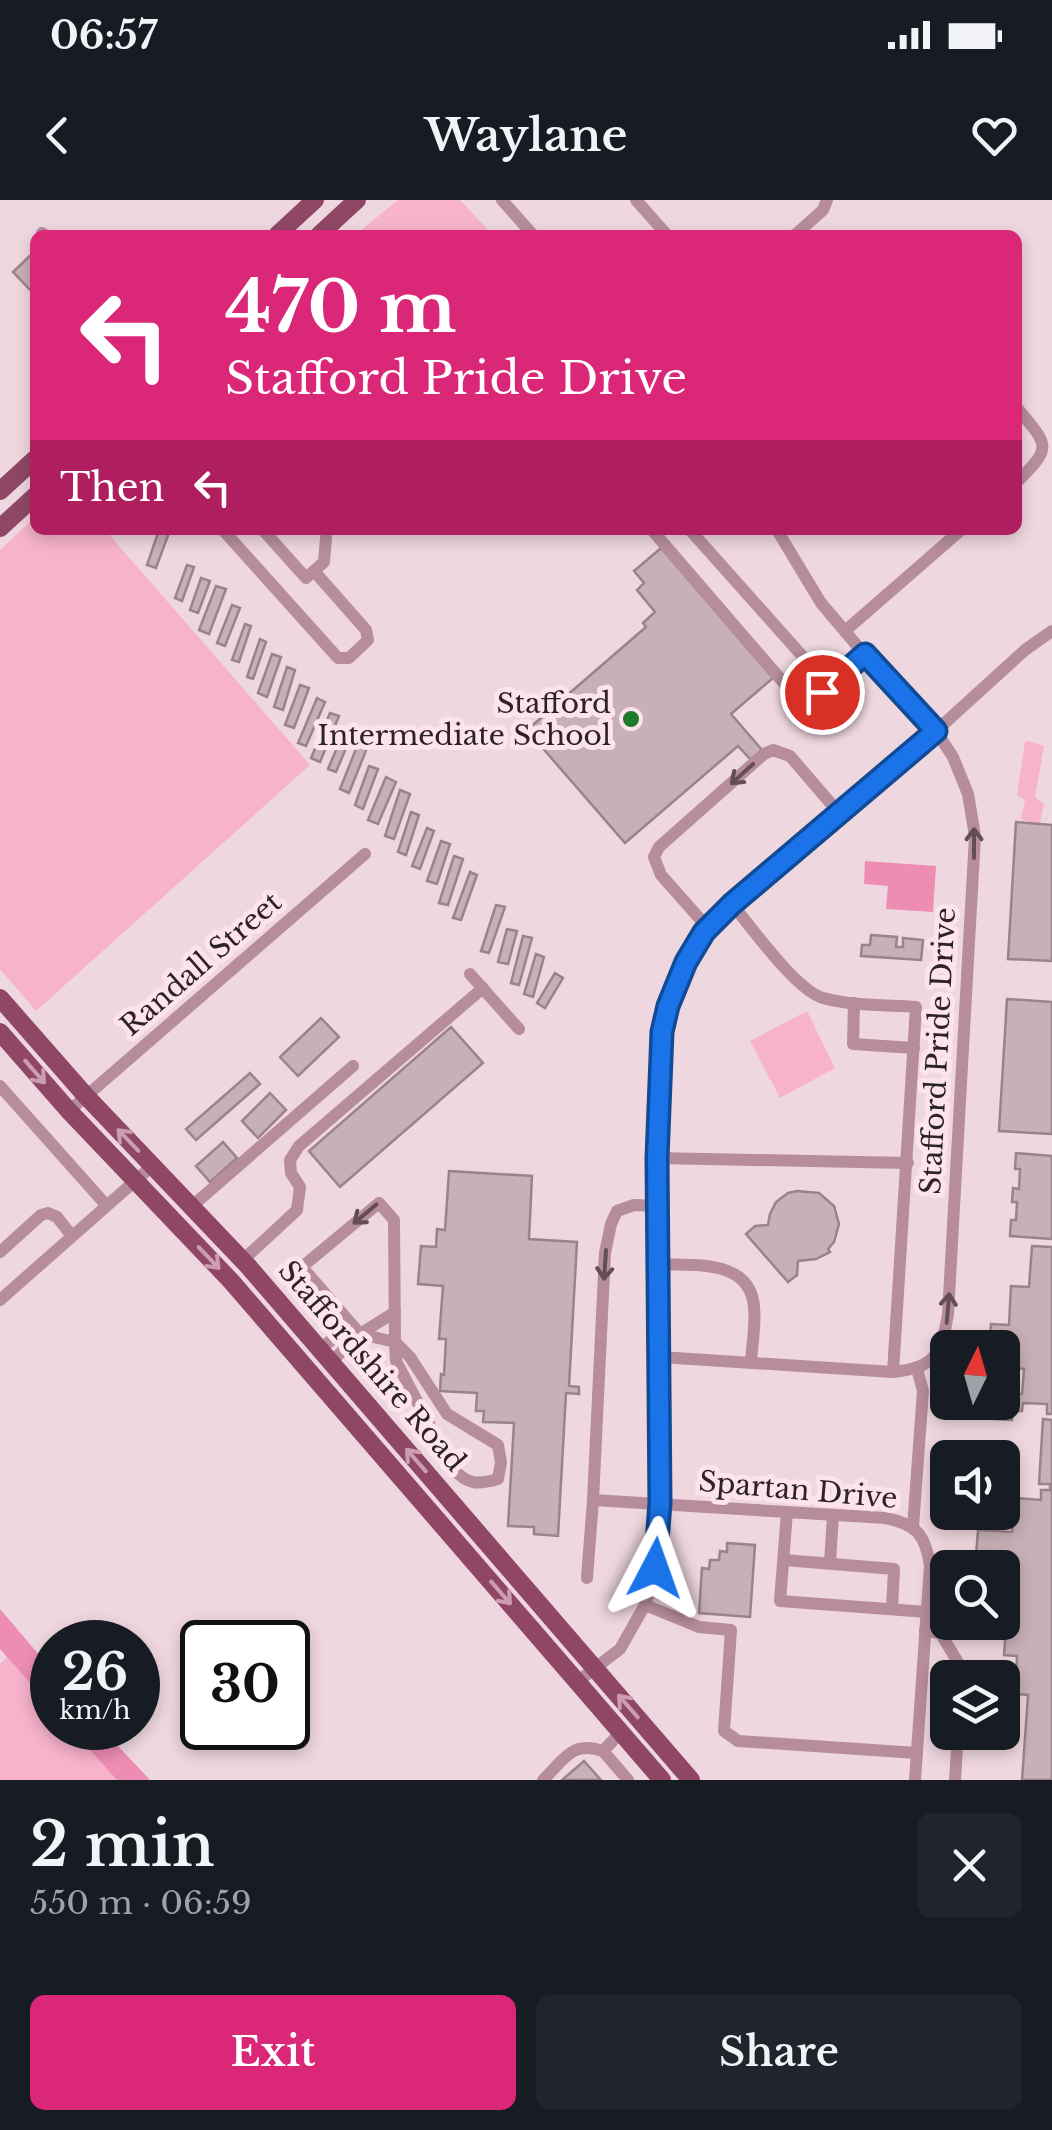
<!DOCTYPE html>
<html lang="en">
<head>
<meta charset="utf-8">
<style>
	body { margin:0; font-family:"Libre Baskerville",serif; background:#20242c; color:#f1f3f6; height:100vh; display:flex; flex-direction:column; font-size:38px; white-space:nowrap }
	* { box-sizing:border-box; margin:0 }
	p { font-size:32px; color:#9ea1a6 }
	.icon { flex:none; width:55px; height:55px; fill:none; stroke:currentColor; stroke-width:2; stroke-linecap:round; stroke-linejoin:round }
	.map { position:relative; height:1580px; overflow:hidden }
	.panel { display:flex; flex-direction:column; background:#171b24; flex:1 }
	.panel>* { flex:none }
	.banner { position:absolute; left:30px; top:30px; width:992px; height:305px; border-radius:15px; box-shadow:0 5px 15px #0003; background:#db2777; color:#fff; overflow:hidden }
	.needle { width:65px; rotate:5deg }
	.tools { position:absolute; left:930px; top:1130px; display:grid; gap:20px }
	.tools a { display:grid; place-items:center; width:90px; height:90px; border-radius:15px; background:#171b24; box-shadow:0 5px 15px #0003; font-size:50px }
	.speed { position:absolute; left:30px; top:1420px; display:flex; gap:20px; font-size:50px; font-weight:700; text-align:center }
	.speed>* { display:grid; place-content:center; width:130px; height:130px; border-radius:50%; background:#171b24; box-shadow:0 5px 15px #0003; line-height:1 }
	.speed small { font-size:25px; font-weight:400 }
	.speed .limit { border:5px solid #111; border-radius:15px; background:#fff; color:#111 }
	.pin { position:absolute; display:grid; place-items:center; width:85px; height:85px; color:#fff; margin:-42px; border:5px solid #fff; border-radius:50%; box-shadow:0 2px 10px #0007 }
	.me { position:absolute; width:110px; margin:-55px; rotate:4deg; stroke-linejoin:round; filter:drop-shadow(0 0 8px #0008) }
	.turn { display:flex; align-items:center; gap:35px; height:210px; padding:0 30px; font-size:45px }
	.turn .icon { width:130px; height:130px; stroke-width:2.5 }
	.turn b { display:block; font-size:70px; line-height:85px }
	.then { display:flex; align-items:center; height:95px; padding:0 30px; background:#0003; gap:20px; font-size:38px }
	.round { display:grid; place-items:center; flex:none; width:105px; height:105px; border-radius:15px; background:#20242c }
	.overview { display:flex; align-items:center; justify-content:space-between; height:170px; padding:0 30px }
	h1 { font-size:60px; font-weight:600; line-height:75px }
	.button { display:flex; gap:20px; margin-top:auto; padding:20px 30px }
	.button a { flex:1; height:115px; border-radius:15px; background:#db2777; color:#fff; font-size:40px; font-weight:600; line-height:115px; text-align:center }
	.button a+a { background:#20242c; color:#f1f3f6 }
	.status { display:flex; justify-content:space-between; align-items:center; height:70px; padding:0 50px; background:#171b24; direction:ltr }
	.status svg { height:28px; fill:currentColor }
	header { display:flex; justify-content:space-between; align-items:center; height:130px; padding:0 30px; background:#171b24; font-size:45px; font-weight:600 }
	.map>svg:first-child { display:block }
	.green { fill:#f7b3cc }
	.water { fill:#ed8db3 }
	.building { fill:#c8b0b8; stroke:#9a838b; stroke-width:2.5 }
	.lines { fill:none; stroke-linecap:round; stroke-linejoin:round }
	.minor { stroke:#b78d9c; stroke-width:12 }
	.major { stroke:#904766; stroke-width:18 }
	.oneway { stroke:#644d55 }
	.oneway2 { stroke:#cc9db0 }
	.route-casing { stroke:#114b97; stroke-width:25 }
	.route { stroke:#1a73e8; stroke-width:18 }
	.poi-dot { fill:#1d7a2a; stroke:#fde4ec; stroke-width:4 }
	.labels { text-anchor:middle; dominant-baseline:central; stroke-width:10; stroke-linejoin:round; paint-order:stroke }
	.poi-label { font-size:28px; fill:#2c2326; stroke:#fde4ec; text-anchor:end }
	.street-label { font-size:28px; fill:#2c2326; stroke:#fde4ec }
</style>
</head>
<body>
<div class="status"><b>06:57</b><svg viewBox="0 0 49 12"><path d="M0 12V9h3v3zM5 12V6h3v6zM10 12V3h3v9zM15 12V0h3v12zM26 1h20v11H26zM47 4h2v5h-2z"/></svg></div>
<header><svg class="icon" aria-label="back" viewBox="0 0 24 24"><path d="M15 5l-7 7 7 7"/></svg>Waylane<svg class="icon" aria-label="heart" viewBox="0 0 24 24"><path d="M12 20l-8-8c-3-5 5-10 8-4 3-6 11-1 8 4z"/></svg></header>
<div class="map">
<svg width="1052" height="1580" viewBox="0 0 1052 1580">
	<rect width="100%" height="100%" fill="#efd7df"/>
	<!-- green -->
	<g class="green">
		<path d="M398 0H460L493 35H355Z"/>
		<path d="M35 317V330H105L310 565 36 811 0 769V350Z"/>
		<path d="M1028 541 1044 546 1035 597 1044 604 1040 623 1036 624 1021 619 1025 600 1017 595 1025 542Z"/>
		<path d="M807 811 835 868 780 898 750 841Z"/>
		<path d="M7 1457 52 1508V1528H70L117 1580H0V1464Z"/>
	</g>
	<!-- water -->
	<g class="water">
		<path d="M865 661 936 666 933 712 886 709 888 686 864 684Z"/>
		<path d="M0 1409 52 1470V1508L0 1449Z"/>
		<path d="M70 1528H101L150 1580H117Z"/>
	</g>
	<!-- building -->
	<g class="building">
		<path d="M35 51V95L13 72Z"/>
		<path d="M159 330H170L156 368 147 365Z"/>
		<path d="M661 348 773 478 731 514 762 550 751 560 738 546 625 643 527 530 646 427 643 423 655 412 637 390 644 383 634 371Z"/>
		<path d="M187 365 194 367 182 401 175 398Z"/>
		<path d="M201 378 210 381 198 413 190 410Z"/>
		<path d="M216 386 226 389 209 434 199 430Z"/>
		<path d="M232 405 240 408 225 446 217 443Z"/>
		<path d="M245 424 251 426 239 462 232 460Z"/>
		<path d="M260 439 266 442 253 479 247 477Z"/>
		<path d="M272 454 281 457 267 497 258 493Z"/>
		<path d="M287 467 295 470 283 510 274 507Z"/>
		<path d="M300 485 309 488 294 528 285 525Z"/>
		<path d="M317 498 325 502 306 546 298 543Z"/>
		<path d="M330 513 339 516 320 562 311 558Z"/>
		<path d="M341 538 349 541 336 572 328 569Z"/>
		<path d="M358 544 367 548 349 593 340 589Z"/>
		<path d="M369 566 378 569 363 609 355 605Z"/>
		<path d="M386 577 396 582 378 624 368 620Z"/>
		<path d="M400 590 410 594 394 639 385 636Z"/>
		<path d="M411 612 419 615 406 655 398 652Z"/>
		<path d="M1016 622 1052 625V761L1008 759Z"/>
		<path d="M427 628 434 631 420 669 412 666Z"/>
		<path d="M441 641 450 644 437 684 427 681Z"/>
		<path d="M454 656 463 659 448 705 439 703Z"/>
		<path d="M470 672 477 675 461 720 453 718Z"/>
		<path d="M496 705 505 707 489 753 481 751Z"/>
		<path d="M507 729 517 731 508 764 498 762Z"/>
		<path d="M871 735 897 737 896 747H903V738L923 740 921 760 861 756 862 745H870Z"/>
		<path d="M523 736 532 738 519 785 511 783Z"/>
		<path d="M536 754 544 757 533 797 524 794Z"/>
		<path d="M555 773 563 778 545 808 537 803Z"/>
		<path d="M1007 799 1052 802V934L999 931Z"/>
		<path d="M321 818 339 837 298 876 280 857Z"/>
		<path d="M451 827 483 863 340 987 309 951Z"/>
		<path d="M250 873 260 884 196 940 186 929Z"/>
		<path d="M270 893 286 910 258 938 242 921Z"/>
		<path d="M223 942 237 958 210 982 196 966Z"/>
		<path d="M1016 953 1052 956V1039L1010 1036 1011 1020H1016L1017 1002H1012L1013 988 1019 989 1020 969H1015Z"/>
		<path d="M449 971 532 976 529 1039 577 1042 569 1186 579 1187V1194L566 1193 558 1336 534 1334V1327L508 1326 514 1223 483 1222 484 1211H476L477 1193 440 1191 441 1174 444 1175 446 1139H439L443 1086 418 1084 421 1046 436 1047 437 1029 445 1030Z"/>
		<path d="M797 991 819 993 834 1006 839 1024 834 1042 828 1049 830 1052 816 1059 798 1061 797 1075 788 1082 746 1034 755 1026 768 1025 770 1014 776 1002 788 993Z"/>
		<path d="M1032 1046 1052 1047V1214H1047V1204L1023 1203 1022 1211H1013L1012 1220 994 1219 995 1210H1004L1005 1202 1014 1203V1194H1022L1024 1169 1002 1167V1148H989L991 1124 1009 1125 1011 1086 1029 1087Z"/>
		<path d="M1043 1219 1052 1220V1580H1022L1028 1495 1015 1494 1017 1456 1004 1455 1007 1415 1002 1414V1368H975L978 1330 1012 1332 1014 1308H1005L1002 1279H1009L1008 1289 1016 1290V1298L1041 1300V1290H1050V1284H1039Z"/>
		<path d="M727 1343 755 1345 750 1417 699 1413 702 1368 709 1369 710 1360H719L720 1351 727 1352Z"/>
		<path d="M584 1561 601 1580H562Z"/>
	</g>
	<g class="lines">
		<!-- minor -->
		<g class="minor">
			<path d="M502 0 533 35"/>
			<path d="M636 0 667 35"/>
			<path d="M42 33 45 35"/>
			<path d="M795 35 823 10 827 0"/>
			<path d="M1018 209C1049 246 1052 247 1018 281"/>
			<path d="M223 330 338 458H349L368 440 366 430 314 371"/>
			<path d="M263 330 306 378 324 362 326 338"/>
			<path d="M652 330 790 490 797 495 816 497 865 455"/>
			<path d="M690 330 829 486"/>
			<path d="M845 431 961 330"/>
			<path d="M732 704C752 728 796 790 823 798 852 806 885 805 916 807L893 1172"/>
			<path d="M708 728 661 675 654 657 659 647 764 554 773 550 790 556 839 613"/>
			<path d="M470 774 519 829"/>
			<path d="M854 803 853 844 914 848"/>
			<path d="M0 886 106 1005"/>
			<path d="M69 911 365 654"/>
			<path d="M657 958 908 963"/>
			<path d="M658 1006 634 1005 617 1011 611 1024 605 1053 593 1300 885 1318C916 1324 925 1334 930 1365L915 1580"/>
			<path d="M191 1007 353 866"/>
			<path d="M0 1052 41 1015 48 1013 57 1017 72 1036"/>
			<path d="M243 1060 297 1010 300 987 291 973 290 960 299 946 483 788"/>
			<path d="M658 1064C693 1066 750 1058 754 1107 756 1125 752 1144 751 1162"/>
			<path d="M0 1100 152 966"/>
			<path d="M395 1142 396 1161 452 1268C468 1285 477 1285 498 1279L501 1262 498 1245 447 1214 410 1157 395 1142 360 1134 302 1067 379 1003 394 1020 395 1142"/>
			<path d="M320 1149 351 1125"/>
			<path d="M660 1157 893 1172C936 1167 941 1155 948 1114L975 636 968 594 953 557 936 531 865 455 821 403 777 330"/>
			<path d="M331 1162 360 1134 395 1112"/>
			<path d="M787 1312 780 1401 927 1412"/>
			<path d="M913 1327 923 1191 917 1169"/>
			<path d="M784 1360 894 1369 892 1409"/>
			<path d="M830 1363 833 1315"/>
			<path d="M587 1378 593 1300"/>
			<path d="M645 1405 699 1427 731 1430 724 1531 738 1541 917 1553"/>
			<path d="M925 1430 941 1434 962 1469V1478"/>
			<path d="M577 1482 620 1449 645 1405 655 1368 660 1303 657 958 662 832 667 806 686 762 704 732 732 704 936 531 1025 450 1052 431"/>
			<path d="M603 1551 628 1580"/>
			<path d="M543 1580C564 1560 572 1540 603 1551L621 1532"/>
			<path d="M955 1580 958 1532"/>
		</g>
		<!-- major -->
		<g class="major">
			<path d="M277 35 315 0"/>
			<path d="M319 35 357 0"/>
			<path d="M0 291 35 259"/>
			<path d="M0 328 35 296"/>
			<path d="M0 798 86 896 248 1066 691 1580"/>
			<path d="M0 832 69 911 231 1081 662 1580"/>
		</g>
	</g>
	<!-- one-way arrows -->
	<defs><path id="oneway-shaft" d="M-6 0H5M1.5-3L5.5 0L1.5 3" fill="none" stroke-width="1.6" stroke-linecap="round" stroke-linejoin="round" transform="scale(2.5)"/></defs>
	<g class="oneway">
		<use href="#oneway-shaft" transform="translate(742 574) rotate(138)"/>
		<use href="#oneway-shaft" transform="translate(974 643) rotate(-90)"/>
		<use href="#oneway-shaft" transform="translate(365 1014) rotate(140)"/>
		<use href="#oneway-shaft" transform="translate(605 1065) rotate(94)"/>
		<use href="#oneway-shaft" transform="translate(948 1108) rotate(-85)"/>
	</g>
	<g class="oneway2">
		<use href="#oneway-shaft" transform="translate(35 872) rotate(49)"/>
		<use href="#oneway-shaft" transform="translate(128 940) rotate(-134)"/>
		<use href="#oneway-shaft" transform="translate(209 1058) rotate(46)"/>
		<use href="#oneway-shaft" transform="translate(416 1260) rotate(-131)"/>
		<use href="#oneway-shaft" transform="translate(501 1393) rotate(49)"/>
		<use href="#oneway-shaft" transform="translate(628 1506) rotate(-131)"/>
	</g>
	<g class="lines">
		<defs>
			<path id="route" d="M655 1368 660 1303 657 958 662 832 668 806 686 762 704 732 732 704 936 531 865 454 822 492"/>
		</defs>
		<!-- route casing -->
		<use href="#route" class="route-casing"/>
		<!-- route -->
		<use href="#route" class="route"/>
	</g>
	<!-- markers -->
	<circle class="poi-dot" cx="631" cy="519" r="10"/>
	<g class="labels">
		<!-- poi labels -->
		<g class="poi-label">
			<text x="611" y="503">Stafford<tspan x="611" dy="32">Intermediate School</tspan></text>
		</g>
		<!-- street labels -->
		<g class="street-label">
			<text transform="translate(201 764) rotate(-41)">Randall Street</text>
			<text transform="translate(938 851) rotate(-87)">Stafford Pride Drive</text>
			<text transform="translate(372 1166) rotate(49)">Staffordshire Road</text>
			<text transform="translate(798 1290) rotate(5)">Spartan Drive</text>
		</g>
	</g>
</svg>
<div class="tools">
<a><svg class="needle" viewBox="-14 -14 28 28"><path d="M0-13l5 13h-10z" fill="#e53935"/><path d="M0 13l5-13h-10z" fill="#9ea1a6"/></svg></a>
<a><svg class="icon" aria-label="sound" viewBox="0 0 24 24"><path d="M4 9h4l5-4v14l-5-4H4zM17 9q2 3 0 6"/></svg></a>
<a><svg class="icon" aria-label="search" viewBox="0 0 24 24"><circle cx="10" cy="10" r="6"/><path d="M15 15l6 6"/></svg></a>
<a><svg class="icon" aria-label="layers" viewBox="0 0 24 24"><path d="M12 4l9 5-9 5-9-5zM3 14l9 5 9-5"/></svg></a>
</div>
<div class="speed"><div>26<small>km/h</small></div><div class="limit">30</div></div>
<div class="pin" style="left:822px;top:492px;background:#d93025"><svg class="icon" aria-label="arrive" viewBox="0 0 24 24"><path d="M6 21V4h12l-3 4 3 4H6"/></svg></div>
<svg class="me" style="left:655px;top:1368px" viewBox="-20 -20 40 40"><path d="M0-17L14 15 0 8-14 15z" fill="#1a73e8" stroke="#fff" stroke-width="4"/></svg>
<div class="banner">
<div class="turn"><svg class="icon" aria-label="left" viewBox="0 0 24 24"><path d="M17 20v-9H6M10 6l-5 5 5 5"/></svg><div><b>470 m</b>Stafford Pride Drive</div></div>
<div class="then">Then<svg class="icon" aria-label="left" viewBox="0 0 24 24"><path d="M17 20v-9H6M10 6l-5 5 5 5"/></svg></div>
</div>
</div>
<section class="panel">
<div class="overview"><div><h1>2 min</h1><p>550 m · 06:59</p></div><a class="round"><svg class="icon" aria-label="close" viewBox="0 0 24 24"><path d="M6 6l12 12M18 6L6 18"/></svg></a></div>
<div class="button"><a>Exit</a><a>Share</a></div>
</section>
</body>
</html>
